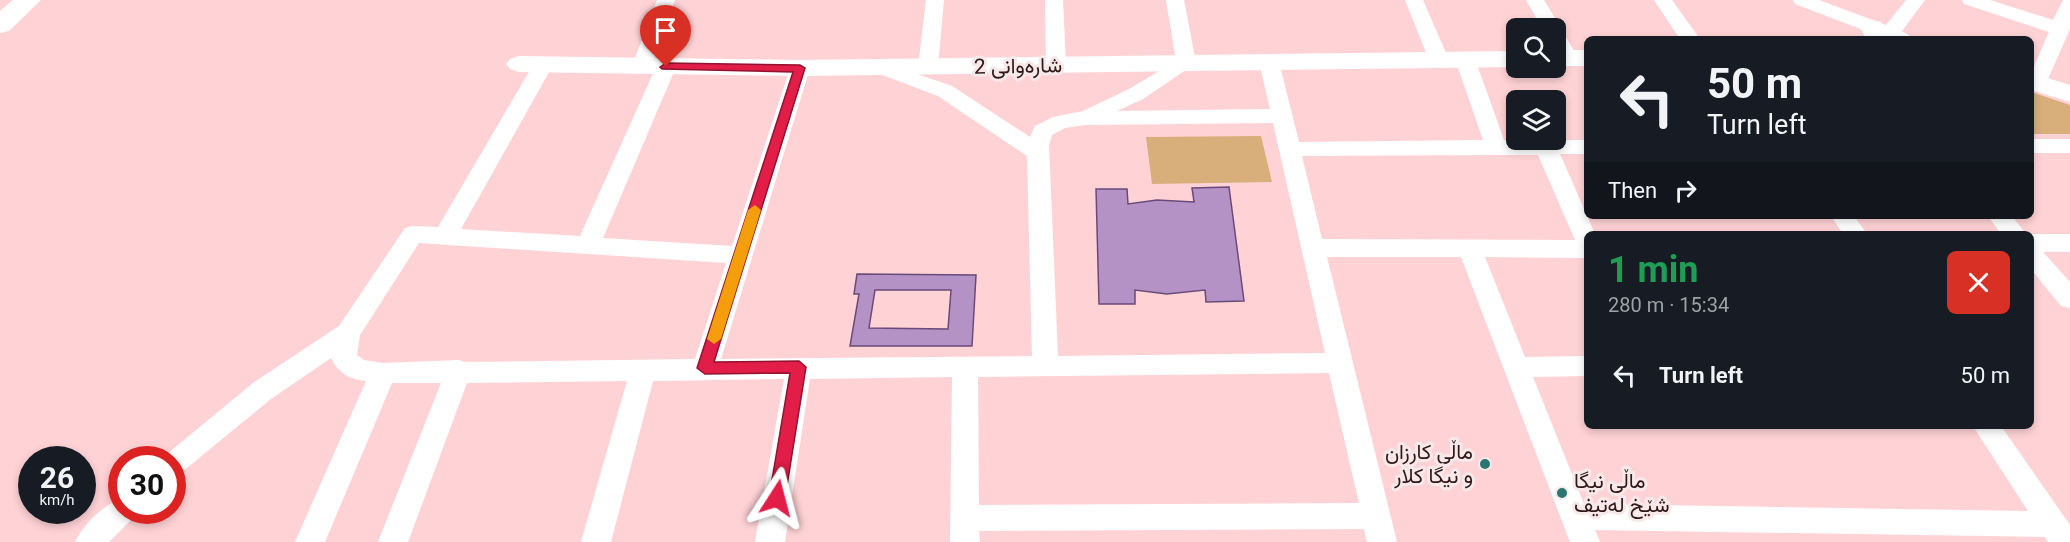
<!DOCTYPE html>
<html lang="en">
<head>
<meta charset="utf-8">
<style>
	body { margin:0; font-family:Roboto,Vazirmatn,sans-serif; background:#242831; color:#f1f3f6; height:100vh; display:flex; flex-direction:column; font-size:22px; white-space:nowrap }
	* { box-sizing:border-box; margin:0 }
	p { font-size:20px; color:#9ea1a6 }
	.icon { flex:none; width:33px; height:33px; fill:none; stroke:currentColor; stroke-width:2; stroke-linecap:round; stroke-linejoin:round }
	.map { position:relative; flex:1; overflow:hidden }
	.sheet { position:absolute; left:1584px; top:231px; width:450px; height:198px; display:flex; flex-direction:column; background:#171b24; border-radius:9px; box-shadow:0 3px 9px #0003 }
	.sheet>* { flex:none }
	.banner { position:absolute; left:1584px; top:36px; width:450px; height:183px; border-radius:9px; box-shadow:0 3px 9px #0003; background:#171b24; color:#f1f3f6; overflow:hidden }
	.fabs { position:absolute; left:1506px; top:18px; display:grid; gap:12px }
	.fabs a { display:grid; place-items:center; width:60px; height:60px; border-radius:9px; background:#171b24; box-shadow:0 3px 9px #0003; font-size:30px }
	.speed { position:absolute; left:18px; top:446px; display:flex; gap:12px; font-size:30px; font-weight:700; text-align:center }
	.speed>* { display:grid; place-content:center; width:78px; height:78px; border-radius:50%; background:#171b24; box-shadow:0 3px 9px #0003; line-height:1 }
	.speed small { font-size:15px; font-weight:400 }
	.speed .limit { border:9px solid #d22; background:#fff; color:#111 }
	.pin { position:absolute; display:grid; place-items:center; width:51px; height:51px; color:#fff; margin:-62px -26px; border-radius:50% 50% 50% 0; rotate:-45deg; box-shadow:0 0 6px #0007 }
	.pin .icon { rotate:45deg }
	.me { position:absolute; width:66px; margin:-33px; rotate:9deg; stroke-linejoin:round; filter:drop-shadow(0 0 4px #0008) }
	.turn { display:flex; align-items:center; gap:21px; height:126px; padding:0 24px; font-size:27px }
	.turn .icon { width:78px; height:78px; stroke-width:2.5 }
	.turn b { display:block; font-size:42px; line-height:51px }
	.then { display:flex; align-items:center; height:57px; padding:0 24px; background:#0003; gap:12px; font-size:22px }
	.round { display:grid; place-items:center; flex:none; width:63px; height:63px; border-radius:9px; background:#242831 }
	.head { display:flex; align-items:center; justify-content:space-between; height:102px; padding:0 24px }
	h1 { font-size:36px; font-weight:700; line-height:45px; color:#1e9e55 }
	ul { padding:0; list-style:none }
	li { display:flex; align-items:center; gap:18px; height:84px; padding:0 24px }
	li div { flex:1 }
	li b { display:block; font-size:22px }
	li em { font-style:normal }
	.map>svg:first-child { display:block }
	.green { fill:#d8af7a }
	.building { fill:#b492c6; stroke:#694a79; stroke-width:1.5; fill-rule:evenodd }
	.lines { fill:none; stroke-linecap:round; stroke-linejoin:round }
	.minor { fill:#fff; fill-rule:evenodd }
	.tertiary { fill:#fff; fill-rule:evenodd }
	.trunk { fill:#fff; fill-rule:evenodd }
	.route { fill:#e11d48; stroke:#92132f; stroke-width:1.5 }
	.slow { fill:#f59e0b }
	.poi-dot { fill:#2b7573; stroke:#f7e8e9; stroke-width:2 }
	.labels { text-anchor:middle; dominant-baseline:central; stroke-width:6; stroke-linejoin:round; paint-order:stroke }
	.street-label { font-size:21px; fill:#301719; stroke:#f7e8e9 }
	.poi-label { font-size:21px; fill:#301719; stroke:#f7e8e9; text-anchor:end }
</style>
</head>
<body>
<div class="map">
<svg width="2070" height="542" viewBox="0 0 2070 542">
	<rect width="100%" height="100%" fill="#ffd3d6"/>
	<!-- green -->
	<g class="green">
		<path d="M2031 92 2070 105V134H2031Z"/>
		<path d="M1261 136 1272 182 1152 184 1146 137Z"/>
	</g>
	<!-- building -->
	<g class="building">
		<path d="M1229 187 1244 301 1206 302 1205 290 1167 294 1135 290V304H1099L1096 189H1127L1128 204 1157 200 1194 202 1192 188Z"/>
		<path d="M857 274 976 275 972 346H850L859 294H854ZM875 290H951L948 329 869 328Z"/>
	</g>
	<g class="lines">
		<!-- minor -->
		<g class="minor">
			<path d="M657 0H675L652 66 649 70H635L632 66Z"/>
			<path d="M926 0H944L938 67 935 71H921L918 67Z"/>
			<path d="M1045 0H1063L1066 65 1063 69H1049L1046 65Z"/>
			<path d="M1166 0H1184L1196 63 1143 99 1117 111 1270 109 1259 62 1262 58H1276L1279 62 1299 142 1483 140 1455 59 1458 55H1472L1475 59 1504 140H1587V154H1560L1595 234H1587V258L1485 257 1525 357 1587 356V376L1533 377 1584 504 2028 511 1973 426H2001L2070 525V542H2048L2045 537 1595 530 1600 542H1570L1461 257H1327L1397 542H1367L1364 529 979 531 980 542H950L952 377 810 379 785 542H755L784 379 653 381 611 542H581L627 381 467 383 408 542H378L441 383H392L325 542H295L366 381C350 380 338 373 331 358L271 399 182 472 172 476V459H161L253 383 339 326 405 228 413 226 438 227 533 65 536 61H550L553 65 461 229 580 236 656 67 659 63H673L676 67 603 238 732 246 790 68 793 64H807L810 68 721 359 1032 356 1027 156 938 96 872 71 869 67 872 63 879 61 952 86 1030 137 1035 126 1053 117 1083 111 1129 89 1176 61ZM1273 123 1325 353 1058 356 1049 145 1052 135 1065 128 1085 125ZM1495 155H1538L1575 240 1322 239 1302 156ZM419 243 726 263 695 359 465 362 459 360 383 363 364 360 357 355 360 335ZM1329 373 1359 503 979 505 978 377Z"/>
			<path d="M1405 0H1423L1449 60 1446 64H1432L1429 60Z"/>
			<path d="M1526 0H1544L1561 28 1559 31 1563 32 1578 58 1575 62H1561L1556 53V28H1542Z"/>
			<path d="M1654 0H1672L1700 39H1680Z"/>
			<path d="M1793 0H1819L1886 25 1906 0H1925L1902 31 1915 39H1887L1795 4Z"/>
			<path d="M1962 0H1990L2053 20 2063 0H2070V29L2044 88H2031V73L2049 32 1964 4Z"/>
			<rect x="2031" y="139" width="39" height="14"/>
			<path d="M1831 216H1854L1867 234H1843Z"/>
			<path d="M1988 216H2012L2026 234H2001Z"/>
			<path d="M2031 234H2070V252H2043L2070 282V308L2061 306 2031 269Z"/>
			<path d="M122 498V510H136L132 519 109 542H75C83 525 104 504 122 498Z"/>
		</g>
		<!-- tertiary -->
		<g class="tertiary">
			<path d="M1872 20 1881 22 1890 39H1866L1860 27 1863 22Z"/>
			<rect x="1556" y="50" width="31" height="16"/>
			<path d="M1516 51V67L800 76 519 72 510 69 506 64 510 59 519 56 800 60Z"/>
			<path d="M2031 73 2070 85V102L2031 90Z"/>
		</g>
		<!-- trunk -->
		<path class="trunk" d="M13 0H41L9 31 0 33V11Z"/>
	</g>
	<!-- route -->
	<path class="route" d="M666 63 800 65 805 68 714 362 799 361 806 367 785 498 783 503H771L769 498 790 373 705 374 697 368 793 72 662 69 660 67Z"/>
	<!-- slow -->
	<path class="slow" d="M755 205 761 210 721 339 714 344 707 339 748 210Z"/>
	<!-- markers -->
	<g class="poi-dot">
		<circle cx="1485" cy="464" r="6"/>
		<circle cx="1562" cy="493" r="6"/>
	</g>
	<g class="labels">
		<!-- street labels -->
		<g class="street-label">
			<text transform="translate(1018 66) rotate(-1)">شارەوانی 2</text>
		</g>
		<!-- poi labels -->
		<g class="poi-label">
			<text x="1473" y="452">ماڵی کارزان<tspan x="1473" dy="24">و نیگا کلار</tspan></text>
			<text x="1574" y="481" text-anchor="start">ماڵی نیگا<tspan x="1574" dy="24">شێخ لەتیف</tspan></text>
		</g>
	</g>
</svg>
<div class="fabs">
<a><svg class="icon" aria-label="search" viewBox="0 0 24 24"><circle cx="10" cy="10" r="6"/><path d="M15 15l6 6"/></svg></a>
<a><svg class="icon" aria-label="layers" viewBox="0 0 24 24"><path d="M12 4l9 5-9 5-9-5zM3 14l9 5 9-5"/></svg></a>
</div>
<div class="speed"><div>26<small>km/h</small></div><div class="limit">30</div></div>
<div class="pin" style="left:666px;top:67px;background:#d93025"><svg class="icon" aria-label="arrive" viewBox="0 0 24 24"><path d="M6 21V4h12l-3 4 3 4H6"/></svg></div>
<svg class="me" style="left:777px;top:498px" viewBox="-20 -20 40 40"><path d="M0-17L14 15 0 8-14 15z" fill="#e11d48" stroke="#fff" stroke-width="4"/></svg>
<div class="banner">
<div class="turn"><svg class="icon" aria-label="left" viewBox="0 0 24 24"><path d="M17 20v-9H6M10 6l-5 5 5 5"/></svg><div><b>50 m</b>Turn left</div></div>
<div class="then">Then<svg class="icon" aria-label="right" viewBox="0 0 24 24"><path d="M7 20v-9h11M14 6l5 5-5 5"/></svg></div>
</div>
<section class="sheet">
<div class="head"><div><h1>1 min</h1><p>280 m · 15:34</p></div><a class="round" style="background:#d93025;color:#fff"><svg class="icon" aria-label="close" viewBox="0 0 24 24"><path d="M6 6l12 12M18 6L6 18"/></svg></a></div>
<ul>
<li><svg class="icon" aria-label="left" viewBox="0 0 24 24"><path d="M17 20v-9H6M10 6l-5 5 5 5"/></svg><div><b>Turn left</b></div><em>50 m</em></li>
</ul>
</section>
</div>
</body>
</html>
